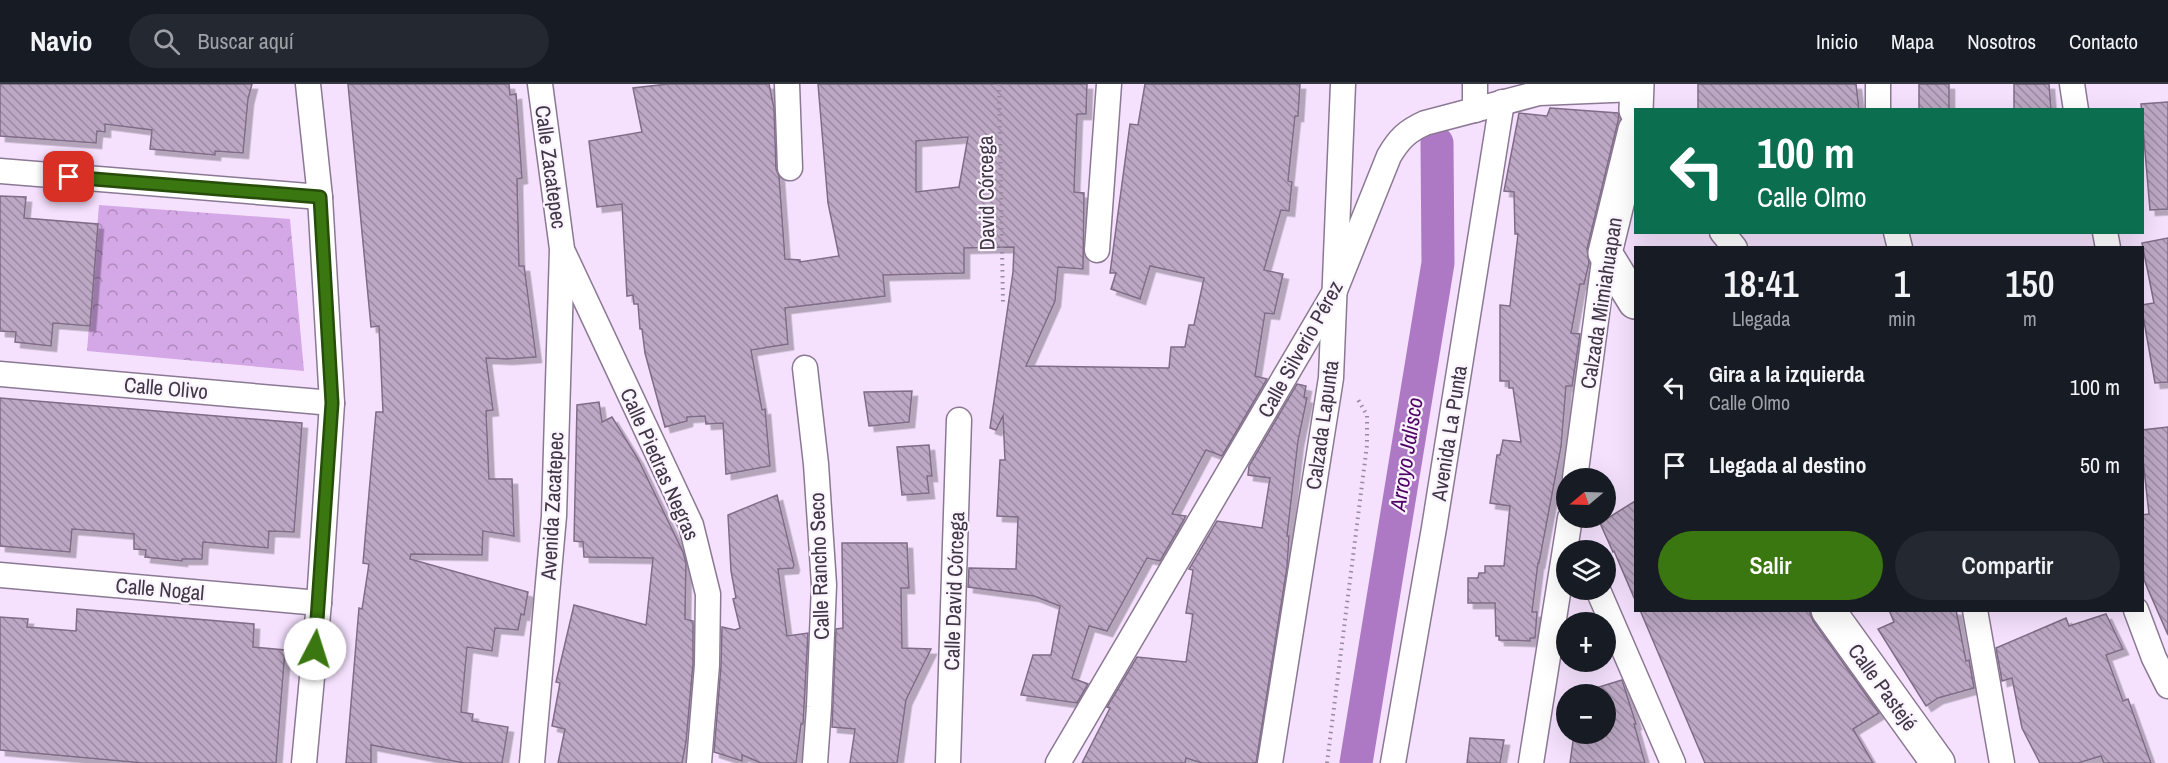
<!DOCTYPE html>
<html lang="es">
<head>
<meta charset="utf-8">
<style>
	body { margin:0; font-family:"Archivo Narrow",sans-serif; background:#242831; color:#f1f3f6; height:100vh; display:flex; flex-direction:column; font-size:22px; white-space:nowrap }
	* { box-sizing:border-box; margin:0 }
	p { font-size:20px; color:#9ea1a6 }
	.icon { flex:none; width:33px; height:33px; fill:none; stroke:currentColor; stroke-width:2; stroke-linecap:round; stroke-linejoin:round }
	.map { position:relative; flex:1; overflow:hidden }
	.panel { position:absolute; left:1634px; top:162px; width:510px; height:366px; display:flex; flex-direction:column; background:#171b24; border-radius:0px; box-shadow:0 6px 24px #0002 }
	.panel>* { flex:none }
	.hud { position:absolute; left:1634px; top:24px; width:510px; height:126px; border-radius:0px; box-shadow:0 6px 24px #0002; background:#0b6e4f; color:#fff; overflow:hidden }
	.needle { width:39px; rotate:251deg }
	.buttons { position:absolute; left:1556px; top:384px; display:grid; gap:12px }
	.buttons a { display:grid; place-items:center; width:60px; height:60px; border-radius:50%; background:#171b24; box-shadow:0 6px 24px #0002; font-size:30px }
	.pin { position:absolute; display:grid; place-items:center; width:51px; height:51px; color:#fff; margin:-26px; border-radius:12px; box-shadow:0 3px 9px #0006 }
	.me { position:absolute; width:66px; margin:-33px; rotate:5deg; stroke-linejoin:round; filter:drop-shadow(0 0 4px #0008) }
	.turn { display:flex; align-items:center; gap:21px; height:126px; padding:0 24px; font-size:27px }
	.turn .icon { width:78px; height:78px; stroke-width:2.5 }
	.turn b { display:block; font-size:42px; line-height:51px }
	.eta { display:flex; justify-content:space-evenly; align-items:center; height:102px; text-align:center }
	.eta b { font-size:36px; font-weight:600; line-height:42px }
	.button { display:flex; gap:12px; margin-top:auto; padding:12px 24px }
	.button a { flex:1; height:69px; border-radius:36px; background:#3b7710; color:#fff; font-size:24px; font-weight:600; line-height:69px; text-align:center }
	.button a+a { background:#242831; color:#f1f3f6 }
	ul { padding:0; list-style:none }
	li { display:flex; align-items:center; gap:18px; height:78px; padding:0 24px }
	li div { flex:1 }
	li b { display:block; font-size:22px }
	li em { font-style:normal }
	header { display:flex; align-items:center; gap:36px; box-sizing:border-box; height:84px; padding:0 30px; background:#171b24; border-bottom:2px solid #363941 }
	header strong { font-size:28px }
	nav { display:flex; gap:33px; margin-inline-start:auto; font-size:21px }
	.search { width:420px; height:54px; background:#242831; display:flex; align-items:center; gap:15px; box-sizing:border-box; padding:0 21px; border-radius:33px; color:#9ea1a6; font-size:22px }
	.map>svg:first-child { display:block }
	.park { fill:url(#park-crowns) }
	.lines { fill:none; stroke-linecap:round; stroke-linejoin:round }
	.canal { stroke:#ae79c4; stroke-width:33 }
	.building { fill:url(#building-back-hatch); stroke:#7f6c86; stroke-width:1.5; fill-rule:evenodd; filter:url(#shadow) }
	.minor-casing { stroke:#8b7993; stroke-width:27 }
	.secondary-casing { stroke:#8b7993; stroke-width:36 }
	.path { stroke:#988a9e; stroke-width:4; stroke-dasharray:1.5 4.5; stroke-linecap:butt }
	.minor { stroke:#fff; stroke-width:24 }
	.secondary { stroke:#fff; stroke-width:33 }
	.route-casing { stroke:#264d0a; stroke-width:15 }
	.route { stroke:#3b7710; stroke-width:10 }
	.labels { text-anchor:middle; dominant-baseline:central; stroke-width:4.5; stroke-linejoin:round; paint-order:stroke }
	.street-label { font-size:21px; fill:#3f3742; stroke:#fbf3ff }
	.water-label { font-size:22px; font-style:italic; fill:#4f0465; stroke:#fbf3ff }
</style>
</head>
<body>
<header>
<strong>Navio</strong>
<div class="search"><svg class="icon" aria-label="search" viewBox="0 0 24 24"><circle cx="10" cy="10" r="6"/><path d="M15 15l6 6"/></svg>Buscar aquí</div>
<nav><a>Inicio</a><a>Mapa</a><a>Nosotros</a><a>Contacto</a></nav>
</header>
<div class="map">
<svg width="2168" height="679" viewBox="0 0 2168 679">
	<defs>
		<pattern id="park-crowns" width="20" height="18" patternUnits="userSpaceOnUse" patternTransform="scale(1.5)"><rect width="20" height="18" fill="#d4a7e6"/><path d="M2 6a3 3 0 1 1 6 0M12 15a3 3 0 1 1 6 0" fill="none" stroke="#ad89bc"/></pattern>
		<pattern id="building-back-hatch" width="6" height="6" patternUnits="userSpaceOnUse" patternTransform="scale(1.5)"><rect width="6" height="6" fill="#bca8c4"/><path d="M-1 5l2 2M0 0l6 6M5-1l2 2" fill="none" stroke="#9a8aa1"/></pattern>
		<filter id="shadow"><feDropShadow dx="5.5" dy="5.5" stdDeviation="0" flood-color="#0004"/></filter>
	</defs>
	<rect width="100%" height="100%" fill="#f5e1fe"/>
	<!-- park -->
	<path class="park" d="M99 121 290 135 304 287 87 267Z"/>
	<g class="lines">
		<!-- canal -->
		<path class="canal" d="M1356 679 1438 179 1437 59"/>
	</g>
	<!-- building -->
	<g class="building">
		<path d="M0 0H252L248 15 243 69 215 67V71L150 65 152 46 105 40V48L97 47 96 59 0 52Z"/>
		<path d="M348 0H509L510 11 516 10 522 94 517 95 519 182H524L536 273 507 275 486 274 493 326 486 327 489 395H512L514 452 483 447 482 471 411 470 410 475 528 508 524 531 521 530 518 546 495 544 492 567 467 563 461 628 473 630 472 637 508 643 502 679H464L371 661V679H346L359 524 362 525 369 480 363 479 376 328H383L379 242 371 243Z"/>
		<path d="M668 0H769L774 24 776 85 779 92 785 175 800 176V178L839 172 828 119 818 0H1087L1086 30H1077L1074 108 1084 109 1083 185 1058 183 1055 217 1026 282 1169 284 1171 263H1185L1189 241H1194L1204 194 1150 182 1140 215 1111 205 1116 189H1110L1130 40 1138 41 1145 0H1300L1298 32H1295L1288 97 1292 98 1289 127 1281 126 1264 186 1283 190 1274 230 1265 229 1255 292 1267 295 1222 372 1206 366 1172 430 1186 432 1160 477 1147 474 1107 547 1089 542 1072 594 1088 600 1077 619 1021 611 1033 571H1051L1060 522 1034 512 968 503 969 484 1016 485 1018 433 997 432 1000 376H1005L1003 332 996 346 990 344 1013 188 1014 163 964 164V189L883 191 885 212 785 224 788 260 751 266 762 326 765 325 770 382 726 390 723 339 706 340 705 332 687 333V337L665 343 645 269 642 245H640L638 220H634L633 211 627 212 622 120 597 123 589 57 642 48 633 4ZM968 53 959 103 916 108V57Z"/>
		<path d="M1698 0H1856L1859 26H1698Z"/>
		<rect x="1919" y="0" width="30" height="26"/>
		<path d="M2014 0H2049L2051 26H2014Z"/>
		<path d="M2168 18V125L2150 126 2141 20Z"/>
		<path d="M1550 24 1618 29 1619 33 1587 165 1589 179 1584 200H1580L1571 249 1580 250 1572 302H1566L1561 363 1539 479H1538L1532 528H1537L1535 554H1530V557L1499 556V552H1496L1495 519H1468V494H1478L1479 489H1485V482H1504L1510 422 1490 419 1497 371H1500L1503 356 1521 358 1513 304H1509V297H1500V221L1510 222 1518 150H1515L1514 108 1504 107 1519 29 1547 32Z"/>
		<path d="M0 112 26 113 24 134 98 140 90 242 53 239 51 262 15 258 16 248 0 247Z"/>
		<path d="M2168 154V298L2155 299 2142 226V221L2154 219 2142 159Z"/>
		<path d="M1297 300 1306 302 1304 313 1307 314 1298 357 1287 452H1289L1287 483 1256 679H1202L1186 674 1185 679H1082L1110 624 1107 623 1137 573 1186 578 1193 530 1186 529 1193 486 1189 485 1217 437 1262 444 1270 394 1248 391 1249 382Z"/>
		<path d="M912 307 909 338 869 342 864 308Z"/>
		<path d="M0 314 302 339 294 448 269 447 268 464 203 458 202 475H182V477L145 473 146 466 134 465V450L110 448 72 445 70 468 0 462Z"/>
		<path d="M599 318 602 338 612 333 638 375 683 468 686 479 685 535 693 537V580L686 658 682 679H558L565 645 552 642 560 599 556 598 574 521 646 541 653 474 584 473 583 458 574 457 577 321Z"/>
		<path d="M2168 343V551L2144 496 2142 468V431L2149 430 2142 367V346Z"/>
		<path d="M929 361 932 392H927L929 409 902 411 897 363Z"/>
		<path d="M777 411 794 481 793 484 778 485 787 552 808 549 803 640H801L796 679H761L742 671V677L714 668 721 582 722 543 735 546 740 544 733 515 736 514 731 487 728 431Z"/>
		<path d="M1635 417V516L1614 467 1613 468 1600 439Z"/>
		<path d="M842 459H907L909 504H901L902 564 931 565 906 616 897 679H850L855 645 832 643 836 545 843 544Z"/>
		<path d="M77 525 254 540 253 563 285 566 276 679H143L0 666V533L28 535 27 543 76 547Z"/>
		<path d="M1640 526H1809L1813 537 1879 629 1853 645 1873 679H1705Z"/>
		<path d="M1889 526H1956L1966 577 1969 576 1974 604 1938 614 1926 622 1878 545 1894 538Z"/>
		<path d="M2106 530 2123 565 2106 571 2123 617 2128 615 2151 679H2104L2101 672 2078 679H2040L2022 644 2012 594 2002 597 1996 564 2066 534 2069 542Z"/>
		<path d="M1622 596 1636 640H1634L1645 679H1570L1574 650H1605V610H1589V606Z"/>
		<path d="M1470 654 1504 656 1500 679H1467Z"/>
	</g>
	<g class="lines">
		<defs>
			<g id="minor">
				<path d="M787 0 790 84"/>
				<path d="M1878 0V26"/>
				<path d="M2072 0 2076 26"/>
				<path d="M1475 26V0"/>
				<path d="M0 87 320 113"/>
				<path d="M1722 148 1735 164"/>
				<path d="M1896 148 1900 164"/>
				<path d="M2105 148 2108 164"/>
				<path d="M1097 166 1109 0"/>
				<path d="M564 170 691 441 708 510 707 581 699 679"/>
				<path d="M805 284 816 380 824 501 819 623 815 679"/>
				<path d="M0 290 332 319"/>
				<path d="M1575 394 1605 169"/>
				<path d="M0 491 319 519"/>
				<path d="M1598 506 1673 679"/>
				<path d="M1975 526 2002 679"/>
				<path d="M2136 526 2154 574 2168 602"/>
				<path d="M304 679 319 519 332 319 320 113 308 0"/>
				<path d="M532 679 554 432 562 165 540 0"/>
				<path d="M948 679 959 336"/>
				<path d="M1058 679 1334 209 1389 72C1399 55 1407 47 1425 39L1539 9 1636 5"/>
				<path d="M1270 679 1331 294 1343 0"/>
				<path d="M1393 679 1434 444 1502 18"/>
				<path d="M1531 679 1570 434"/>
			</g>
			<g id="secondary">
				<path d="M1636 26 1637 0"/>
				<path d="M1635 46 1605 169 1635 218"/>
				<path d="M1828 526 1938 679"/>
			</g>
		</defs>
		<!-- minor casing -->
		<use href="#minor" class="minor-casing"/>
		<!-- secondary casing -->
		<use href="#secondary" class="secondary-casing"/>
		<!-- path -->
		<g class="path">
			<path d="M999 0 1003 218"/>
			<path d="M1327 679 1367 361V331L1357 314"/>
		</g>
		<!-- minor -->
		<use href="#minor" class="minor"/>
		<!-- secondary -->
		<use href="#secondary" class="secondary"/>
	</g>
	<g class="lines">
		<defs>
			<path id="route" d="M69 93 320 113 332 319 315 565"/>
		</defs>
		<!-- route casing -->
		<use href="#route" class="route-casing"/>
		<!-- route -->
		<use href="#route" class="route"/>
	</g>
	<g class="labels">
		<!-- street labels -->
		<g class="street-label">
			<text transform="translate(551 83) rotate(82)">Calle Zacatepec</text>
			<text transform="translate(986 109) rotate(-91)">David Córcega</text>
			<text transform="translate(1601 219) rotate(-81)">Calzada Mimiahuapan</text>
			<text transform="translate(1300 265) rotate(-61)">Calle Silverio Pérez</text>
			<text transform="translate(166 304) rotate(5)">Calle Olivo</text>
			<text transform="translate(1322 341) rotate(-82)">Calzada Lapunta</text>
			<text transform="translate(1449 349) rotate(-81)">Avenida La Punta</text>
			<text transform="translate(660 380) rotate(66)">Calle Piedras Negras</text>
			<text transform="translate(552 422) rotate(-87)">Avenida Zacatepec</text>
			<text transform="translate(819 482) rotate(-92)">Calle Rancho Seco</text>
			<text transform="translate(160 505) rotate(5)">Calle Nogal</text>
			<text transform="translate(954 507) rotate(-88)">Calle David Córcega</text>
			<text transform="translate(1883 603) rotate(54)">Calle Pastejé</text>
		</g>
		<!-- water labels -->
		<g class="water-label">
			<text transform="translate(1406 370) rotate(-81)">Arroyo Jalisco</text>
		</g>
	</g>
</svg>
<div class="buttons">
<a><svg class="needle" viewBox="-14 -14 28 28"><path d="M0-13l5 13h-10z" fill="#e53935"/><path d="M0 13l5-13h-10z" fill="#9ea1a6"/></svg></a>
<a><svg class="icon" aria-label="layers" viewBox="0 0 24 24"><path d="M12 4l9 5-9 5-9-5zM3 14l9 5 9-5"/></svg></a>
<a>+</a>
<a>−</a>
</div>
<div class="pin" style="left:69px;top:93px;background:#d93025"><svg class="icon" aria-label="arrive" viewBox="0 0 24 24"><path d="M6 21V4h12l-3 4 3 4H6"/></svg></div>
<svg class="me" style="left:315px;top:565px" viewBox="-20 -20 40 40"><circle r="19" fill="#fff"/><path d="M0-13L10 11 0 6-10 11z" fill="#3b7710"/></svg>
<div class="hud">
<div class="turn"><svg class="icon" aria-label="left" viewBox="0 0 24 24"><path d="M17 20v-9H6M10 6l-5 5 5 5"/></svg><div><b>100 m</b>Calle Olmo</div></div>
</div>
<section class="panel">
<div class="eta">
<div><b>18:41</b><p>Llegada</p></div>
<div><b>1</b><p>min</p></div>
<div><b>150</b><p>m</p></div>
</div>
<ul>
<li><svg class="icon" aria-label="left" viewBox="0 0 24 24"><path d="M17 20v-9H6M10 6l-5 5 5 5"/></svg><div><b>Gira a la izquierda</b><p>Calle Olmo</p></div><em>100 m</em></li>
<li><svg class="icon" aria-label="arrive" viewBox="0 0 24 24"><path d="M6 21V4h12l-3 4 3 4H6"/></svg><div><b>Llegada al destino</b></div><em>50 m</em></li>
</ul>
<div class="button"><a>Salir</a><a>Compartir</a></div>
</section>
</div>
</body>
</html>
